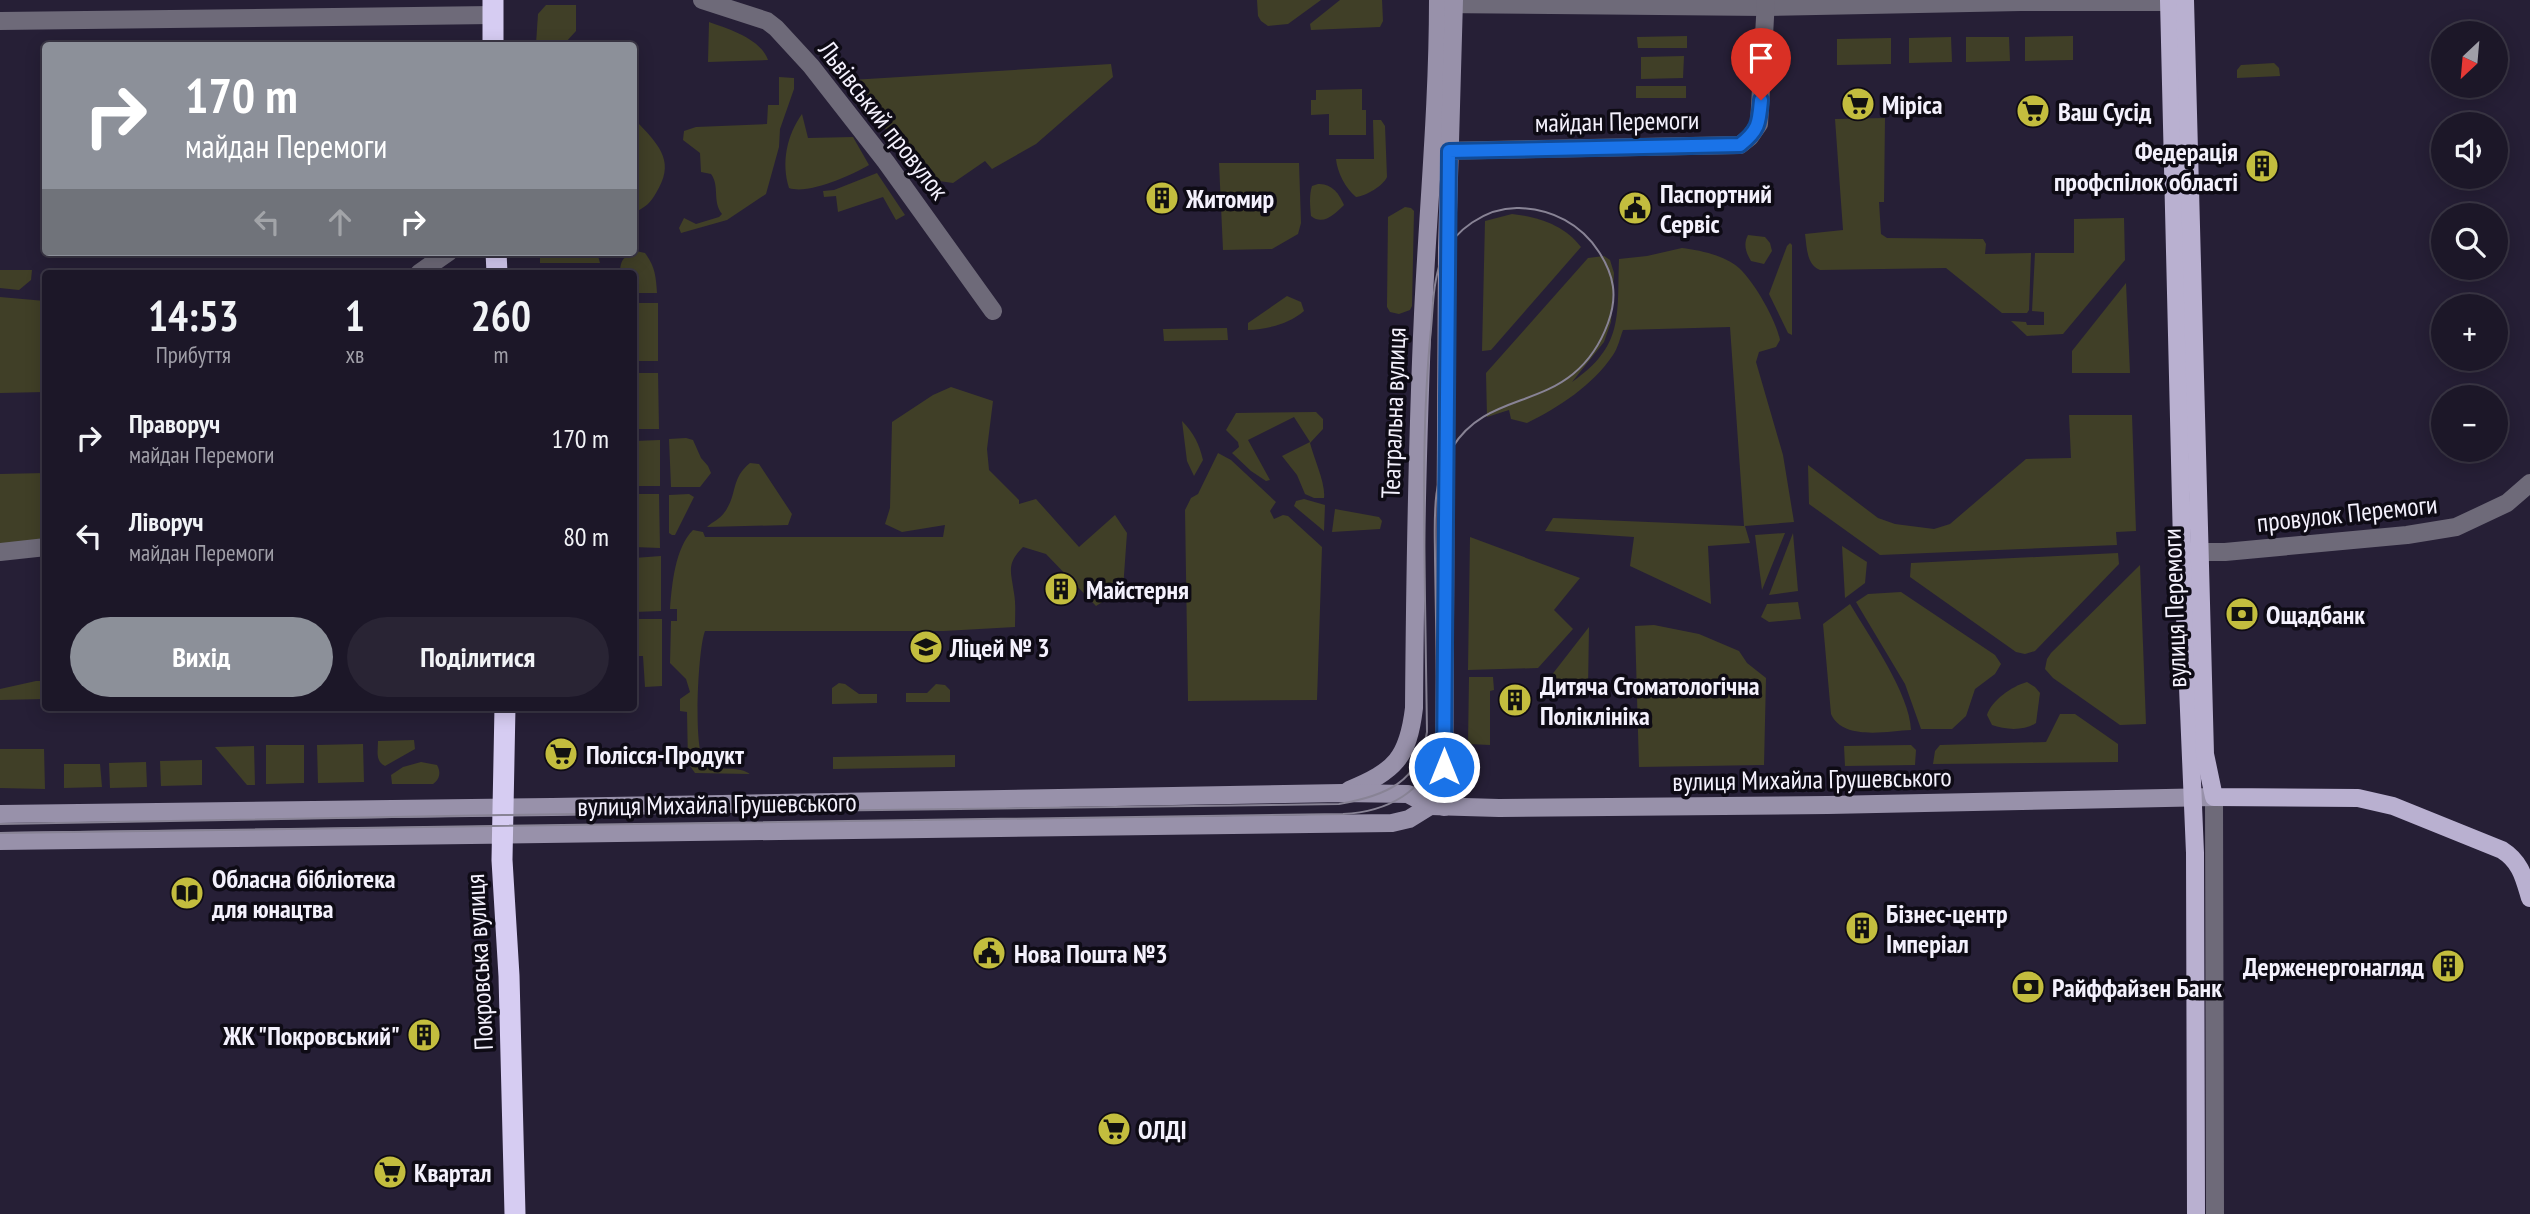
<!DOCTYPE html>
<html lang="uk">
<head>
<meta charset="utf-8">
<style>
	body { margin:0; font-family:"PT Sans Narrow",sans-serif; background:#292434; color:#f1f3f6; height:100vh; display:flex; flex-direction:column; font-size:26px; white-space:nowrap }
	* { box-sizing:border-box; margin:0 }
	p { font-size:23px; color:#a09fa8 }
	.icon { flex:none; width:38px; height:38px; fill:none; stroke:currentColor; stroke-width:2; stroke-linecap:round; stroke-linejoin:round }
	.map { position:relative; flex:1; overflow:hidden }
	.details { position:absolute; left:42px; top:270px; width:595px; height:441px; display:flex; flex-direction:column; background:#1c1728; border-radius:7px; box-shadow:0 4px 18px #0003,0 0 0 2px #3a3645 }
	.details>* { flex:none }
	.guide { position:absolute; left:42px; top:42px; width:595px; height:214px; border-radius:7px; box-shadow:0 4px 18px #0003,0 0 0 2px #3a3645; background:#8c9099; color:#fff; overflow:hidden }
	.needle { width:46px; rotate:206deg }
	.controls { position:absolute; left:2431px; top:21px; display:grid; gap:14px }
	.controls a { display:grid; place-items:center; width:77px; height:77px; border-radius:50%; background:#1c1728; box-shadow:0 4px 18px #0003,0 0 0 2px #3a3645; font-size:35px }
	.pin { position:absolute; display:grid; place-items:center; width:60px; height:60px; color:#fff; margin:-72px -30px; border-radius:50% 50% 50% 0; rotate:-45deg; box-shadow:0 0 7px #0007 }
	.pin .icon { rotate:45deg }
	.me { position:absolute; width:77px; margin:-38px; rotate:0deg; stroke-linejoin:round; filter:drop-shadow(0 0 5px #0008) }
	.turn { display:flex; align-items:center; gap:24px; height:147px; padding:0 28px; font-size:32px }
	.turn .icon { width:91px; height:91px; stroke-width:2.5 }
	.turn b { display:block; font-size:49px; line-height:60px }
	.lanes { display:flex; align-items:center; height:66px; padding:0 28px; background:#0003; justify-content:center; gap:35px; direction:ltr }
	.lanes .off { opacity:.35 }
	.eta { display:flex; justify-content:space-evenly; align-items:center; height:119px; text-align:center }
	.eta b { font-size:42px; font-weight:800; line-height:49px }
	.button { display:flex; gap:14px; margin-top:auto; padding:14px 28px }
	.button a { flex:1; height:80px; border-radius:42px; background:#8c9099; color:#fff; font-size:28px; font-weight:800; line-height:80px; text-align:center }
	.button a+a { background:#292434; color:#f1f3f6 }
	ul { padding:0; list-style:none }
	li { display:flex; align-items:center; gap:21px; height:98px; padding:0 28px }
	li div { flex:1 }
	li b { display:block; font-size:26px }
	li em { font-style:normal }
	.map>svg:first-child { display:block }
	.green { fill:#403f27 }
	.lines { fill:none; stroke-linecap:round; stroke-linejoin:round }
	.street { stroke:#6e6a79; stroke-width:18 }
	.secondary { stroke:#9891aa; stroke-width:18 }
	.primary { stroke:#b9b0d0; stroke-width:18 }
	.highway { stroke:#d6ccf2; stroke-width:21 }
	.tram { stroke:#888395; stroke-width:2 }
	.route-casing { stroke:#114b97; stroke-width:18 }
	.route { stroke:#1a73e8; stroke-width:12 }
	.labels { text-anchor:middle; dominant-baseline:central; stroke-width:7; stroke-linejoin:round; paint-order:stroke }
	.poi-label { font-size:26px; font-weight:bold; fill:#f4f1fd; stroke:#0e0b15; text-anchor:start }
	.street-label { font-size:26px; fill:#f4f1fd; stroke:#0e0b15 }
</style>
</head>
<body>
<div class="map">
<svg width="2530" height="1214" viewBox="0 0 2530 1214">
	<rect width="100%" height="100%" fill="#261f36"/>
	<!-- green -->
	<g class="green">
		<path d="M1257 0H1321L1288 24 1268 26 1261 21 1258 16Z"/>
		<path d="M1340 0H1382L1383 21 1380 27 1311 30 1310 24Z"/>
		<path d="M546 5H576V31L565 43 536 44 538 14Z"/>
		<path d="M709 22C729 29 761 39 768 60L708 62Z"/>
		<path d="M1687 36V48H1638L1637 37Z"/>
		<path d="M2073 36V60L2025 61V37Z"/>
		<path d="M1951 37 1952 62 1909 63V38Z"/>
		<path d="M1966 37H2009L2010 61 1966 62Z"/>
		<path d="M1891 38V64L1837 65V39Z"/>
		<path d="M1684 56 1683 78 1641 79V57Z"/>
		<path d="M2274 63 2279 68 2280 76 2237 78V70L2241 65Z"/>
		<path d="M1111 64 1113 77 1036 144 992 169 985 161 953 183 925 179 908 161 851 80Z"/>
		<path d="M779 77 794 78V89L780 129 779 147 766 194 727 220 681 233 679 228 684 218 696 224 719 217 722 214C712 201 720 186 711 174L701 172 700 153 683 140 684 131 696 127 767 124 768 105H779Z"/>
		<rect x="1636" y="86" width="50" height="12"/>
		<path d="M1362 89V110H1366V135H1329V114L1311 115V100H1316V90Z"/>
		<path d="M802 114 808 138 853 137 869 165C852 175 808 195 789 188 781 162 787 135 802 114Z"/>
		<path d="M1885 118 1884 202H1879L1881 234 1887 238 1983 239 1986 244 1985 254 2031 253 2029 310 2027 313H2002L1946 268 1820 270C1806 264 1807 247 1805 234L1843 230 1835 119Z"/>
		<path d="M1373 120H1381L1385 126 1387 177C1383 186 1366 196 1356 197 1346 189 1337 172 1336 159H1374Z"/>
		<path d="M634 124H639C661 147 675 163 656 193 651 202 645 208 635 212Z"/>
		<path d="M1219 163H1299L1301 223 1298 234 1272 249 1223 250Z"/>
		<path d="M877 173 905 215 896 220 883 197 838 212 836 196 824 197 823 191 834 190Z"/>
		<path d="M1318 184C1331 183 1339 193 1344 205 1335 214 1323 226 1311 216 1310 206 1309 195 1312 186Z"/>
		<path d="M1405 207 1411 208 1414 211 1412 306 1410 310 1399 314 1390 312 1387 307 1388 217Z"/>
		<path d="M1512 214C1539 217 1564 225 1581 247L1491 350 1482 351 1485 221Z"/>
		<path d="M2124 218 2125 260 2063 334 2027 336 2011 321 2026 322 2027 325H2044V312L2032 311 2035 253H2074V219Z"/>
		<path d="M1748 235 1765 237 1770 243 1772 251 1764 264 1751 261C1746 253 1743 244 1748 235Z"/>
		<path d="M1790 243 1792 245V335L1788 333 1769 294 1787 246Z"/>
		<path d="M1682 248C1700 250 1726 256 1739 268 1755 283 1776 320 1780 340L1776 347 1759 352 1756 362 1783 455 1794 522 1745 526 1750 543 1708 546 1711 604 1630 566 1634 537 1545 531 1553 518 1744 526 1730 327 1623 330C1620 338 1618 348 1613 355 1593 385 1558 408 1527 423L1511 419 1509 410 1487 417 1486 373 1588 258 1604 256 1610 260 1614 273 1611 322 1604 342 1572 382C1624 346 1617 316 1619 259L1647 256Z"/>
		<path d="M636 251 645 253C655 266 656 277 657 293H634V273H620C620 260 624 256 636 251Z"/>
		<path d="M540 252H597L600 263H540Z"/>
		<path d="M0 270H32L31 280 19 290 0 288Z"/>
		<path d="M2126 283 2130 373H2072V351Z"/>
		<path d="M1287 296 1301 302 1304 311C1289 324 1268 329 1248 330V323Z"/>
		<path d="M0 297 45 301V392L0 393Z"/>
		<rect x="634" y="303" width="24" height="58"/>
		<path d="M1227 328 1228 340 1164 341 1163 329Z"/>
		<path d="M634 373H658L659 429H634Z"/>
		<path d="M951 387 993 401 987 449 989 470 1019 500V504L1036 499 1079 547 1115 515 1127 533 1123 589 1096 606 1046 554 1023 547C1006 564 1011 571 1014 593 1016 604 1015 616 1015 627L944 631H705C698 648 693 749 704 761 715 774 737 764 750 774L695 773 688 763 687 712 680 711V699L690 692 686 679 670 663 671 621H677V609H670C672 584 675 548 693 530L703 532 705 537H943L945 525 902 532 885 524 890 508 892 422 933 395Z"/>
		<path d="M1316 412 1323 419V429L1310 443C1314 459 1326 484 1324 498H1314L1305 494 1297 475 1282 456 1310 442 1294 417 1248 440 1270 480 1266 481 1251 471 1232 453 1239 447 1238 442 1226 430 1236 413Z"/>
		<path d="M2069 415H2132L2136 531 2116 532 2117 545 1880 555 1809 504 1808 465 1878 518 1895 524 1934 529 1950 524 2026 459 2071 458Z"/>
		<path d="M1182 421C1194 433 1199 444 1203 460L1194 476 1187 461Z"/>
		<path d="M686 438 693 440 701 458 708 466 711 473 700 487H671L669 439Z"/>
		<path d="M660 440V486H634V441Z"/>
		<path d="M1218 453 1231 460 1276 502 1270 511 1274 519 1283 515 1288 516 1322 547 1317 700 1188 701 1185 510 1191 498 1198 494Z"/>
		<path d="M750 463 759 464 792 514 788 525 707 527C712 522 720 519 724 513 738 495 730 479 750 463Z"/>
		<path d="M45 473V537L30 542 0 544V474Z"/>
		<path d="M634 494H659L660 548 634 547Z"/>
		<path d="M689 494 694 497 675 535H672L669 533V495Z"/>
		<path d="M1304 499 1325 505 1324 531 1294 506 1296 501Z"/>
		<path d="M1335 509 1379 517 1382 521 1380 529 1332 532Z"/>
		<path d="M1785 533 1762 590 1755 535Z"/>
		<path d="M1793 533 1798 591 1769 595Z"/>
		<path d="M1470 537 1580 578 1554 610 1573 629 1538 668 1468 670Z"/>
		<path d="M1842 546 1867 562 1865 583 1845 598Z"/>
		<path d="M2118 553 2119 564 2035 651 2025 654 2016 652 1910 577 1911 563Z"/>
		<path d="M661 556V611L634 612V558Z"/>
		<path d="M2140 565 2146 724 2120 725 2053 678 2045 669 2047 659 2051 653Z"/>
		<path d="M1901 592 1995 655 2001 664 1995 674 1975 689 1966 716 1952 729H1921L1905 684 1856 602 1868 594Z"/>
		<path d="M1798 602 1801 619 1769 622 1761 617 1767 604Z"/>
		<path d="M1850 604C1869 636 1910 694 1911 730 1887 731 1843 741 1831 714L1823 624Z"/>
		<path d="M634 619H662V686L645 687 643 656H634Z"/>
		<path d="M1654 625 1699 634 1739 651 1747 663 1766 678 1764 765 1639 767 1635 626Z"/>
		<path d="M1589 627 1588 688 1544 690V677L1551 676Z"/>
		<path d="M1469 677H1493L1494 690 1490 691V745L1468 744Z"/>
		<path d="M36 681H45V699L0 700V689Z"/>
		<path d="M2027 682 2035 687 2040 693 2036 723C2025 731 2005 730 1992 725L1987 715C1991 701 2012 686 2027 682Z"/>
		<path d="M839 683 845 684 859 694H877V703L832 704V688Z"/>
		<path d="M936 684 945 685 950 690V702H906V693H927Z"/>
		<path d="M2060 714H2075L2118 744V762L1933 764 1935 751 1940 745 2046 742Z"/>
		<path d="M414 740 415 749 385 766C375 761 378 751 378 741Z"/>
		<path d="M363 744 364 782 318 783 317 745Z"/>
		<path d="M266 745H304V783L266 784Z"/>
		<path d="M1911 745 1916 750 1915 765 1845 766 1844 746Z"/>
		<path d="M254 746 255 785H247L215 747Z"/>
		<path d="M0 749H44L45 789 0 788Z"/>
		<path d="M955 755V767L833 769V757Z"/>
		<path d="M202 760V785L161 786 160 761Z"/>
		<path d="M146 762 147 787 110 788 109 763Z"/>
		<path d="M421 762 437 765C441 772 440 779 433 784H392L391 775 403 767Z"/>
		<path d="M64 764H100L102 787 64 788Z"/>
	</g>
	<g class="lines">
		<!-- street -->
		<g class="street">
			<path d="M702 0 767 21 776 28 811 66 886 162 993 311"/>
			<path d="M1438 4 1766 7 2021 2H2184"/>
			<path d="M0 21 493 15"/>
			<path d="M1437 151 1740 145 1750 137 1759 124 1766 0"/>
			<path d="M419 273 449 252"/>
			<path d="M0 552 46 547"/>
			<path d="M2199 552H2225L2407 535 2456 527 2507 503 2530 483"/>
			<path d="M2214 797 2215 1214"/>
		</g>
		<!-- secondary -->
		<g class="secondary">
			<path d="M1349 790C1395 771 1408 758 1414 708 1415 577 1417 445 1423 314 1428 209 1438 105 1438 0"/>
			<path d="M1444 807 1447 248 1454 0"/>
			<path d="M0 814 552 807 1342 793 1408 794 1430 806 1499 808 1828 805 2214 797"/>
			<path d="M0 841 1392 823 1409 819 1430 806"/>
		</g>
		<!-- primary -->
		<g class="primary">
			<path d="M2169 0 2182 544 2195 853 2196 1214"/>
			<path d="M2185 0 2205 754 2214 797 2358 798 2393 806 2502 850C2521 862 2524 878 2530 898"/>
		</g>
		<!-- highway -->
		<g class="highway">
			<path d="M493 0V46"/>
			<path d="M496 252 497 273"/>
			<path d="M505 707 502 860 509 976 515 1214"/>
		</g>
		<!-- tram -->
		<path class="tram" d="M0 824 503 815 1339 804C1385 796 1419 783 1427 732 1426 688 1426 644 1425 600 1424 510 1422 419 1431 329 1433 307 1433 282 1441 261 1452 230 1487 207 1519 208 1552 209 1581 224 1599 252 1614 275 1618 296 1608 323 1601 342 1589 361 1573 374 1534 406 1482 399 1452 448 1431 481 1435 521 1435 559 1436 598 1436 638 1437 678 1437 701 1439 725 1436 747 1427 793 1385 812 1343 814L0 833"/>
	</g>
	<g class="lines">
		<defs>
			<path id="route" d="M1444 767 1449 151 1740 145C1759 130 1759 123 1761 100"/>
		</defs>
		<!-- route casing -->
		<use href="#route" class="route-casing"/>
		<!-- route -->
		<use href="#route" class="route"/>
	</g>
	<!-- icons -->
	<defs>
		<symbol id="supermarket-disc" viewBox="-11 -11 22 22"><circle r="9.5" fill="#c3bd3e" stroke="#0e0b15"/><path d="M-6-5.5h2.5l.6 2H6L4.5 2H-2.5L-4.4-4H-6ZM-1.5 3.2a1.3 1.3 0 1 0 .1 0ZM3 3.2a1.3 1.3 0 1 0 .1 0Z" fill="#111"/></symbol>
		<symbol id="building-disc" viewBox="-11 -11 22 22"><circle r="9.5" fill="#c3bd3e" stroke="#0e0b15"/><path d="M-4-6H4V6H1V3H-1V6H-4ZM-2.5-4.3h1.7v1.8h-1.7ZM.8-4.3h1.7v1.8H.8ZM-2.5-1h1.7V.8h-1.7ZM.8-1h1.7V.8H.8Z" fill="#111"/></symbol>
		<symbol id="civic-disc" viewBox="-11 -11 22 22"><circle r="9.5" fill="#c3bd3e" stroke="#0e0b15"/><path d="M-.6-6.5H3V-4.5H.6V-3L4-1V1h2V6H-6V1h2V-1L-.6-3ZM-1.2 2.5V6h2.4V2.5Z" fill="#111"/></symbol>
		<symbol id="bank-disc" viewBox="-11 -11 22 22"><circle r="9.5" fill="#c3bd3e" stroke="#0e0b15"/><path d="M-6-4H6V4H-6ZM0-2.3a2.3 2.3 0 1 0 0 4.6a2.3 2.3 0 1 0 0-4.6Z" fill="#111"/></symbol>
		<symbol id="school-disc" viewBox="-11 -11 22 22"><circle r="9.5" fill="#c3bd3e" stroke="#0e0b15"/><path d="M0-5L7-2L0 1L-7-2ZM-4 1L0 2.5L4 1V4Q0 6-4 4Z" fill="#111"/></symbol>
		<symbol id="library-disc" viewBox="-11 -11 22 22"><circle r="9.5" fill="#c3bd3e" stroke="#0e0b15"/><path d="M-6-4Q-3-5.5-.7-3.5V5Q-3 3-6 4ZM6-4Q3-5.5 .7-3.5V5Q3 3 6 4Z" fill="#111"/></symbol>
	</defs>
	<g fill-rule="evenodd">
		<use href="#supermarket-disc" x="1839" y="85" width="38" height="38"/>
		<use href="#supermarket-disc" x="2014" y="92" width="38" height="38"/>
		<use href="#building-disc" x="2243" y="147" width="38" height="38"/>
		<use href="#building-disc" x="1143" y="179" width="38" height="38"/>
		<use href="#civic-disc" x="1616" y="189" width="38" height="38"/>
		<use href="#building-disc" x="1042" y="570" width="38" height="38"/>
		<use href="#bank-disc" x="2223" y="595" width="38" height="38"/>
		<use href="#school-disc" x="907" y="628" width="38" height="38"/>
		<use href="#building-disc" x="1496" y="681" width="38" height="38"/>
		<use href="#supermarket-disc" x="542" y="735" width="38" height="38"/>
		<use href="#library-disc" x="168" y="874" width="38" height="38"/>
		<use href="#building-disc" x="1843" y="909" width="38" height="38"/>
		<use href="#civic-disc" x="970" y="934" width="38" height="38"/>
		<use href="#building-disc" x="2429" y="947" width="38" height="38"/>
		<use href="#bank-disc" x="2009" y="968" width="38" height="38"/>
		<use href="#building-disc" x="405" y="1016" width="38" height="38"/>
		<use href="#supermarket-disc" x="1095" y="1110" width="38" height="38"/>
		<use href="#supermarket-disc" x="371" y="1153" width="38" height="38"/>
	</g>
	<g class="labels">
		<!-- poi labels -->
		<g class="poi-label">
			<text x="1882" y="104">Міріса</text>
			<text x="2058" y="111">Ваш Сусід</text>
			<text x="2238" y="151" text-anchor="end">Федерація<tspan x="2238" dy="30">профспілок області</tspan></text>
			<text x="1660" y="193">Паспортний<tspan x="1660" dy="30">Сервіс</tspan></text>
			<text x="1186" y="198">Житомир</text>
			<text x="1086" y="589">Майстерня</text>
			<text x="2266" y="614">Ощадбанк</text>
			<text x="950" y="647">Ліцей № 3</text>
			<text x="1540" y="685">Дитяча Стоматологічна<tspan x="1540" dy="30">Поліклініка</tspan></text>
			<text x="586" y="754">Полісся-Продукт</text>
			<text x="212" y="878">Обласна бібліотека<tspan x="212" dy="30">для юнацтва</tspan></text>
			<text x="1886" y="913">Бізнес-центр<tspan x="1886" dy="30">Імперіал</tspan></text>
			<text x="1014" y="953">Нова Пошта №3</text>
			<text x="2424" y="966" text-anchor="end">Держенергонагляд</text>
			<text x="2052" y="987">Райффайзен Банк</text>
			<text x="400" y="1035" text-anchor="end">ЖК "Покровський"</text>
			<text x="1138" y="1129">ОЛДІ</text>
			<text x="414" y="1172">Квартал</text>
		</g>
		<!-- street labels -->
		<g class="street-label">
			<text transform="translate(884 120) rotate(52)">Львівський провулок</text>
			<text transform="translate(1617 121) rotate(-1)">майдан Перемоги</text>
			<text transform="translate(1393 413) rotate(-88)">Театральна вулиця</text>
			<text transform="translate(2347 513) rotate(-6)">провулок Перемоги</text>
			<text transform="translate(2174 608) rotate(-92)">вулиця Перемоги</text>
			<text transform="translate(1812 779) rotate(-1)">вулиця Михайла Грушевського</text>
			<text transform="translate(717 804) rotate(-1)">вулиця Михайла Грушевського</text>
			<text transform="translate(479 962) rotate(-93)">Покровська вулиця</text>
		</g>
	</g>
</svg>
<div class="controls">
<a><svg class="needle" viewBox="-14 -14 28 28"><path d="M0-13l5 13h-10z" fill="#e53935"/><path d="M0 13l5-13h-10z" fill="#a09fa8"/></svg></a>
<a><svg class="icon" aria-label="sound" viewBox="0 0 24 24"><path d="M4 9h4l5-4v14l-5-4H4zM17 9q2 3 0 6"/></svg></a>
<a><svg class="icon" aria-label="search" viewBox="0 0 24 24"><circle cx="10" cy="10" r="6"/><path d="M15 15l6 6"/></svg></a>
<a>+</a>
<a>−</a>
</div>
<div class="pin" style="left:1761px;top:100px;background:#d93025"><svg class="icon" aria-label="arrive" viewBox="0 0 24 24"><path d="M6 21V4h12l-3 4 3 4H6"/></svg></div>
<svg class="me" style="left:1444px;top:767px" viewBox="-20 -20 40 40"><circle r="17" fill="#1a73e8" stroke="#fff" stroke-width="3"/><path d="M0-11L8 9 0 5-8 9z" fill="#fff"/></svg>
<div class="guide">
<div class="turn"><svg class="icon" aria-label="right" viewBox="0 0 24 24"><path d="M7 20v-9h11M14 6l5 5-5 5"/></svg><div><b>170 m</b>майдан Перемоги</div></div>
<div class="lanes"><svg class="icon off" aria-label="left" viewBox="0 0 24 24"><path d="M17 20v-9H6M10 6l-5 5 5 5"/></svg><svg class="icon off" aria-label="ahead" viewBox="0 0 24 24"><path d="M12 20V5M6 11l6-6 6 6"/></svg><svg class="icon" aria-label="right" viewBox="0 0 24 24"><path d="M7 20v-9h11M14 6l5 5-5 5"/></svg></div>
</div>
<section class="details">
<div class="eta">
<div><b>14:53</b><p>Прибуття</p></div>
<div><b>1</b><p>хв</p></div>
<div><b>260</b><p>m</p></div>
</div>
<ul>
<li><svg class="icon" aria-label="right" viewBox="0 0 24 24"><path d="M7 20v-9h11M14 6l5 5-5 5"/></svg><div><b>Праворуч</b><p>майдан Перемоги</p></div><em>170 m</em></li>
<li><svg class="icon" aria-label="left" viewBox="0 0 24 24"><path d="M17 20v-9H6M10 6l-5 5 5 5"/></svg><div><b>Ліворуч</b><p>майдан Перемоги</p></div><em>80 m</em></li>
</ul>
<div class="button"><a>Вихід</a><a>Поділитися</a></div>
</section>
</div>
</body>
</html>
